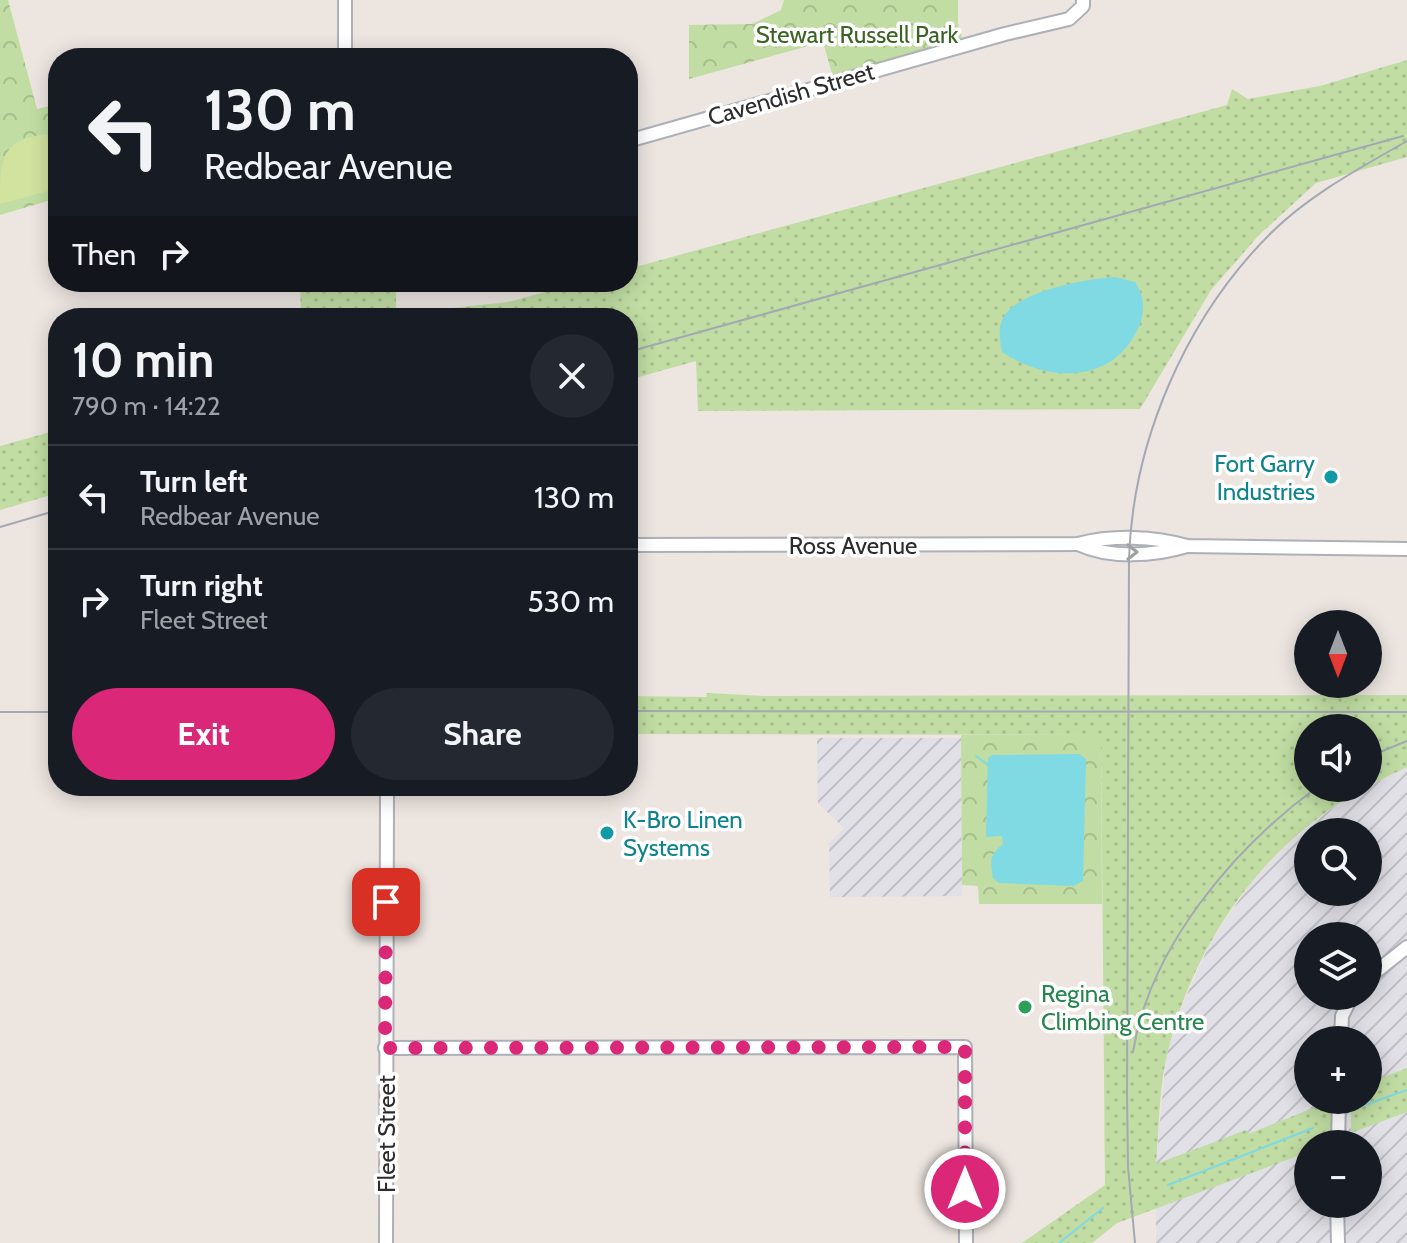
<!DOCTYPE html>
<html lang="en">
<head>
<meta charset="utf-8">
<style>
	body { margin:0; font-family:Cabin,sans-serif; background:#242831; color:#f1f3f6; height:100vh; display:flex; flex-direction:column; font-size:30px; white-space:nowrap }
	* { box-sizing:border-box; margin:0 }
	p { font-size:26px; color:#9ea1a6 }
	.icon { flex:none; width:44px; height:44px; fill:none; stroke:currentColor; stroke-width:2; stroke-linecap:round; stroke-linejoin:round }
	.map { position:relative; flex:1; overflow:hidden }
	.details { position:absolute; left:48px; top:308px; width:590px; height:488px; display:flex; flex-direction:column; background:#171b24; border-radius:32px; box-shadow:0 4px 20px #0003 }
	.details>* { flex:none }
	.guide { position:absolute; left:48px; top:48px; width:590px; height:244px; border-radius:32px; box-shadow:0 4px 20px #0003; background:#171b24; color:#f1f3f6; overflow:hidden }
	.needle { width:52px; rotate:180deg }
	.fabs { position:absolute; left:1294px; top:610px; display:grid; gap:16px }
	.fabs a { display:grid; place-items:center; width:88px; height:88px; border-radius:50%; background:#171b24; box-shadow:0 4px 20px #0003; font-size:40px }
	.pin { position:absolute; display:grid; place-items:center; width:68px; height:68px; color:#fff; margin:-34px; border-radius:16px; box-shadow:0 4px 12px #0006 }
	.me { position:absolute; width:88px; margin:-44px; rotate:0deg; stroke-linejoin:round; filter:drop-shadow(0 0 6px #0008) }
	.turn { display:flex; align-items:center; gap:28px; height:168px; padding:0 24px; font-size:36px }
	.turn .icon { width:104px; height:104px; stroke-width:2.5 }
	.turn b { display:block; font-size:56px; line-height:68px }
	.then { display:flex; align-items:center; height:76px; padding:0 24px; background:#0003; gap:16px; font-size:30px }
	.round { display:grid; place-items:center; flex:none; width:84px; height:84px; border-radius:42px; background:#242831 }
	.headline { display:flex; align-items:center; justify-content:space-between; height:136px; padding:0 24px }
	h1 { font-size:48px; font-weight:700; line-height:60px }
	.action { display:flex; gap:16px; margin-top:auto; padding:16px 24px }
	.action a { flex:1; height:92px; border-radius:48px; background:#db2777; color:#fff; font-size:32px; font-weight:700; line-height:92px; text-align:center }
	.action a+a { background:#242831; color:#f1f3f6 }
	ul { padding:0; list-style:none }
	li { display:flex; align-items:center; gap:24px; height:104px; padding:0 24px; border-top:2px solid #363941 }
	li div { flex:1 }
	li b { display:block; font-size:30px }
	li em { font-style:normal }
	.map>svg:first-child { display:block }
	.industrial { fill:url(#industrial-furrows); fill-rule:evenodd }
	.grass { fill:url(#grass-dots) }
	.forest { fill:url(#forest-crowns) }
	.pitch { fill:#d2e3a0 }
	.water { fill:#7fdae3 }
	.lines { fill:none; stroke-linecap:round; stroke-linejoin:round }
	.stream { stroke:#7fdae3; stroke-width:2 }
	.secondary-casing { stroke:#adb0b7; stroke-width:16 }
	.secondary { stroke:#fff; stroke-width:12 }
	.rail { stroke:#a3a9b4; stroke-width:2 }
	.oneway { stroke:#a0a0a0 }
	.route { stroke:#db2777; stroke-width:14; stroke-dasharray:0 25.2 }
	.culture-dot { fill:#0f9aa8; stroke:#fff; stroke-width:3 }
	.leisure-dot { fill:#2e9e5b; stroke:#fff; stroke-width:3 }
	.labels { text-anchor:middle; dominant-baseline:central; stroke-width:7; stroke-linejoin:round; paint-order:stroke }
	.park-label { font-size:24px; fill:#3b6323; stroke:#fff }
	.street-label { font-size:24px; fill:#2c2c2c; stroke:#fff }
	.culture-label { font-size:24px; fill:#0d838f; stroke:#fff; text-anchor:end }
	.leisure-label { font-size:24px; fill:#27864d; stroke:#fff; text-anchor:start }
</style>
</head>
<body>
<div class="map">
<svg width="1407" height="1243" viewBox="0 0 1407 1243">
	<defs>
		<pattern id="industrial-furrows" width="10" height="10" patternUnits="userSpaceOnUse" patternTransform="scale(2)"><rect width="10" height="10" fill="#e0e0e6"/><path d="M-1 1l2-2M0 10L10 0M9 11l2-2" fill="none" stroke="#c0c0c5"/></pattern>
		<pattern id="grass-dots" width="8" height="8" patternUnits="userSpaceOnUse" patternTransform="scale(2)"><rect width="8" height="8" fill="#c1dda3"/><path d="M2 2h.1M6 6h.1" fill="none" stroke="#a6be8c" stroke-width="1.8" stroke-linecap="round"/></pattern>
		<pattern id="forest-crowns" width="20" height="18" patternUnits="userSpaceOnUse" patternTransform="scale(2)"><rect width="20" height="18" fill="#c1dda3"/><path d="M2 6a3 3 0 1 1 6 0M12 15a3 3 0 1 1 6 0" fill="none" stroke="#a6be8c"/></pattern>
	</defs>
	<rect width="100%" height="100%" fill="#ece5e0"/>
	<!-- industrial -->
	<g class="industrial">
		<path d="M817 738H961L962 896 830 897 829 843 844 828 818 803Z"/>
		<path d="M1407 767V1243H1156V1164L1166 1057 1180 1010 1211 941 1252 881 1296 835 1349 796ZM1308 832H1368V892H1308ZM1308 936H1368V996H1308ZM1308 1040H1368V1100H1308ZM1308 1144H1368V1204H1308Z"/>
	</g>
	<!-- grass -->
	<g class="grass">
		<path d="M1407 60V157L1316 183 1259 235 1211 290 1140 409 698 411 696 361 628 380V318H301L300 282H396V314L508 302 582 282H628V269L1227 105 1232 89 1248 99 1320 86Z"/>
		<path d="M58 430V493L0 510V446Z"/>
		<path d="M707 693 764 696 1407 695V767L1368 786V728H1308V788H1364C1263 844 1193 943 1167 1055 1159 1089 1159 1128 1156 1164L1246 1130 1248 1134 1333 1100 1334 1143 1308 1144V1152L1117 1223 1092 1243H1022L1105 1185 1101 735 628 734V696L706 697Z"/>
		<path d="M1407 1068V1112L1351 1133V1100H1368V1083Z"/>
	</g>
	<!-- forest -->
	<g class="forest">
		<path d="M0 0H8L37 109 58 104V198L0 215Z"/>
		<path d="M784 0H958V23L963 40 833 77 823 42 689 79V25L752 24 781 10Z"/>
		<path d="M961 735H1101L1102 904H979L978 886 962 885Z"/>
	</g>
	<!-- pitch -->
	<path class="pitch" d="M47 134 55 185 52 190 0 204C0 159 0 140 47 134Z"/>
	<!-- water -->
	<g class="water">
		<path d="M1115 277 1135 282C1144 295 1145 309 1140 324 1116 384 1050 384 1002 352 1000 340 997 326 1005 315 1022 290 1086 279 1115 277Z"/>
		<path d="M1079 754 1086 759 1083 881 1073 886 999 883 993 878C990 861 989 855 1003 844L1002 836 986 837 988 758 992 755Z"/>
	</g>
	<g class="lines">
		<!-- stream -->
		<g class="stream">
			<path d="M976 756 988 765"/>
			<path d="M1351 1110 1407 1090"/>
			<path d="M1168 1185 1313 1128"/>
			<path d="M1059 1243 1103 1208"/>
		</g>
		<defs>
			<g id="secondary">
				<path d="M345 58V0"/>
				<path d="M628 141 1005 34 1069 19 1083 6V0"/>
				<path d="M1078 544C1110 559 1154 556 1187 546"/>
				<path d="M628 545 1078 544C1112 535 1154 536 1187 546L1407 549"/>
				<path d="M1368 978 1407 947"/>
				<path d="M1341 1040 1342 1016 1352 996"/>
				<path d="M385 1048 965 1047 966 1243"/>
				<path d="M1338 1144 1339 1100"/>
				<path d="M1337 1204 1338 1243"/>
				<path d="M386 1243 387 786"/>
			</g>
		</defs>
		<!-- secondary casing -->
		<use href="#secondary" class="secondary-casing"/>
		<!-- secondary -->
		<use href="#secondary" class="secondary"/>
		<!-- rail -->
		<g class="rail">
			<path d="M628 352 1403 136"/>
			<path d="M0 527 58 510"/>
			<path d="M628 711 1407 712"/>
			<path d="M0 712H58"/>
			<path d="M1368 757 1407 741"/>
			<path d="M1133 1052C1150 947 1233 849 1316 788"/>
			<path d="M1135 1243 1128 1167 1127 1095 1129 558C1133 440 1186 318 1270 234 1309 195 1360 168 1407 141"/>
		</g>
	</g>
	<!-- one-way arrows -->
	<defs><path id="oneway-chevron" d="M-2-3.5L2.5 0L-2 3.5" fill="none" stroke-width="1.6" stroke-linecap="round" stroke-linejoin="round" transform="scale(2)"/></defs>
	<use class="oneway" href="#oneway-chevron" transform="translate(1132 552)"/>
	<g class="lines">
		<!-- route -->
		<path class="route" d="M386 902 385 1048 965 1047V1189"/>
	</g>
	<!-- markers -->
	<g class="culture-dot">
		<circle cx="1331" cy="477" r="8"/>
		<circle cx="607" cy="833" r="8"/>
	</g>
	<circle class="leisure-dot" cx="1025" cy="1007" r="8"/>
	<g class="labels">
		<!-- park labels -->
		<g class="park-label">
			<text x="857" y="34">Stewart Russell Park</text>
		</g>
		<!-- street labels -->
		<g class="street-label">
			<text transform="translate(791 94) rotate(-16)">Cavendish Street</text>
			<text x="853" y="545">Ross Avenue</text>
			<text transform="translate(386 1134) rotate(-90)">Fleet Street</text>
		</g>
		<!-- culture labels -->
		<g class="culture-label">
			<text x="1315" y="463">Fort Garry<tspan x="1315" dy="28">Industries</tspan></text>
			<text x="623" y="819" text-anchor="start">K-Bro Linen<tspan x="623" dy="28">Systems</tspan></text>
		</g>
		<!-- leisure labels -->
		<g class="leisure-label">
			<text x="1041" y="993">Regina<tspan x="1041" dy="28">Climbing Centre</tspan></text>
		</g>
	</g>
</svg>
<div class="fabs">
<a><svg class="needle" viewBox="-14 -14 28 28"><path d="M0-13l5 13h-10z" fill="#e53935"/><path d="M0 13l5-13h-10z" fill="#9ea1a6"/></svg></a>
<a><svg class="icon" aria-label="sound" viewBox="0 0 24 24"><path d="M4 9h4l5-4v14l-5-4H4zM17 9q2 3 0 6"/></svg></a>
<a><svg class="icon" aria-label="search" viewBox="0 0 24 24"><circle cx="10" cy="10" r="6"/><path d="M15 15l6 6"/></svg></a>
<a><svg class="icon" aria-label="layers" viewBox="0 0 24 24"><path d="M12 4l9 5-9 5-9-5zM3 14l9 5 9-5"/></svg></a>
<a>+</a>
<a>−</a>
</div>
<div class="pin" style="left:386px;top:902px;background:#d93025"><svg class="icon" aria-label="arrive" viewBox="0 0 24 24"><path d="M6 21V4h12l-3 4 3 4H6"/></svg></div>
<svg class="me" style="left:965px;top:1189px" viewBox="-20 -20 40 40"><circle r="17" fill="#db2777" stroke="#fff" stroke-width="3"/><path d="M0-11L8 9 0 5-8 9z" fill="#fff"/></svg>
<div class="guide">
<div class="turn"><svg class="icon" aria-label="left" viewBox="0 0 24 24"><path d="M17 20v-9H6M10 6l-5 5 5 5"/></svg><div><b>130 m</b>Redbear Avenue</div></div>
<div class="then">Then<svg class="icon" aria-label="right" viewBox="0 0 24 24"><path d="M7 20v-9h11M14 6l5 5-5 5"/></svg></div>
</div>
<section class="details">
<div class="headline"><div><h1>10 min</h1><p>790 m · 14:22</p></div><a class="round"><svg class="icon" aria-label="close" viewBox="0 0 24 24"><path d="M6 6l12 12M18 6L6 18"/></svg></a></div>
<ul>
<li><svg class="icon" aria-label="left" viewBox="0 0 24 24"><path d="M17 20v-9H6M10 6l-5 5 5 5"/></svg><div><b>Turn left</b><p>Redbear Avenue</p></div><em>130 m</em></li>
<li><svg class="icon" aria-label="right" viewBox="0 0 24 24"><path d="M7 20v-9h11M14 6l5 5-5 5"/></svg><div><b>Turn right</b><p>Fleet Street</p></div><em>530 m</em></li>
</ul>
<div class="action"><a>Exit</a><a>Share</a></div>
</section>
</div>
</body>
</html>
